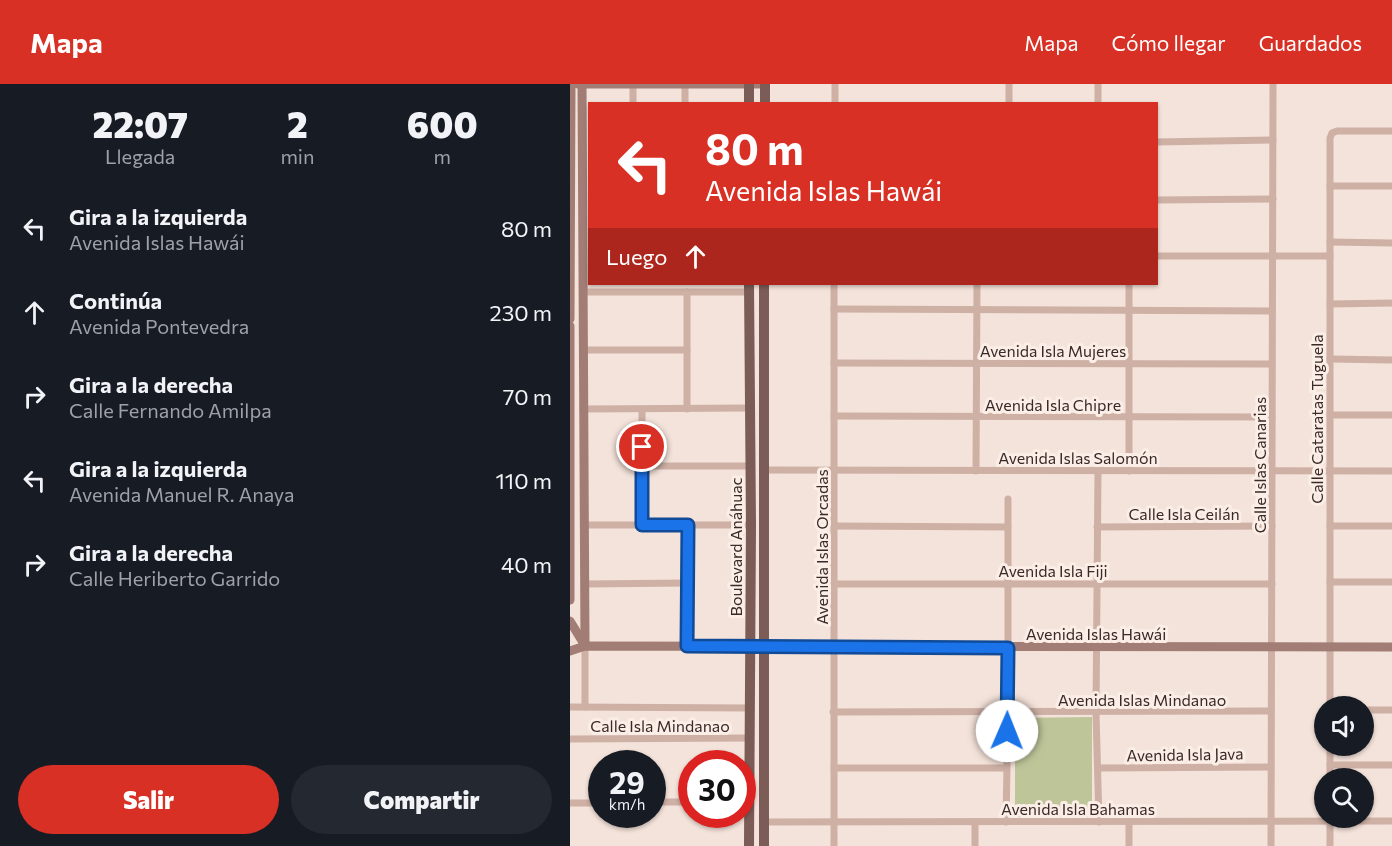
<!DOCTYPE html>
<html lang="es">
<head>
<meta charset="utf-8">
<style>
	body { margin:0; font-family:Commissioner,sans-serif; background:#242831; color:#f1f3f6; height:100vh; display:flex; flex-direction:column; font-size:22px; white-space:nowrap }
	* { box-sizing:border-box; margin:0 }
	p { font-size:20px; color:#9ea1a6 }
	.icon { flex:none; width:33px; height:33px; fill:none; stroke:currentColor; stroke-width:2; stroke-linecap:round; stroke-linejoin:round }
	.map { position:relative; flex:1; overflow:hidden }
	.details { display:flex; flex-direction:column; background:#171b24; width:570px }
	.details>* { flex:none }
	.top-card { position:absolute; left:18px; top:18px; width:570px; height:183px; border-radius:0px; box-shadow:0 2px 4px #0004; background:#d93025; color:#fff; overflow:hidden }
	.buttons { position:absolute; left:744px; top:612px; display:grid; gap:12px }
	.buttons a { display:grid; place-items:center; width:60px; height:60px; border-radius:50%; background:#171b24; box-shadow:0 2px 4px #0004; font-size:30px }
	.speed { position:absolute; left:18px; top:666px; display:flex; gap:12px; font-size:30px; font-weight:700; text-align:center }
	.speed>* { display:grid; place-content:center; width:78px; height:78px; border-radius:50%; background:#171b24; box-shadow:0 2px 4px #0004; line-height:1 }
	.speed small { font-size:15px; font-weight:400 }
	.speed .limit { border:9px solid #d22; background:#fff; color:#111 }
	.pin { position:absolute; display:grid; place-items:center; width:51px; height:51px; color:#fff; margin:-26px; border:3px solid #fff; border-radius:50%; box-shadow:0 2px 6px #0007 }
	.me { position:absolute; width:66px; margin:-33px; rotate:1deg; stroke-linejoin:round; filter:drop-shadow(0 0 4px #0008) }
	.turn { display:flex; align-items:center; gap:21px; height:126px; padding:0 18px; font-size:27px }
	.turn .icon { width:78px; height:78px; stroke-width:2.5 }
	.turn b { display:block; font-size:42px; line-height:51px }
	.then { display:flex; align-items:center; height:57px; padding:0 18px; background:#0003; gap:12px; font-size:22px }
	.eta { display:flex; justify-content:space-evenly; align-items:center; height:102px; text-align:center }
	.eta b { font-size:36px; font-weight:800; line-height:42px }
	.button { display:flex; gap:12px; margin-top:auto; padding:12px 18px }
	.button a { flex:1; height:69px; border-radius:36px; background:#d93025; color:#fff; font-size:24px; font-weight:800; line-height:69px; text-align:center }
	.button a+a { background:#242831; color:#f1f3f6 }
	ul { padding:0; list-style:none }
	li { display:flex; align-items:center; gap:18px; height:84px; padding:0 18px }
	li div { flex:1 }
	li b { display:block; font-size:22px }
	li em { font-style:normal }
	header { display:flex; align-items:center; gap:36px; box-sizing:border-box; height:84px; padding:0 30px; background:#d93025; color:#fff }
	header strong { font-size:28px }
	nav { display:flex; gap:33px; margin-inline-start:auto; font-size:21px }
	main { display:flex; flex:1; min-height:0 }
	.map>svg:first-child { display:block }
	.green { fill:#bec599 }
	.lines { fill:none; stroke-linecap:round; stroke-linejoin:round }
	.street { stroke:#ceb0a5; stroke-width:7 }
	.secondary { stroke:#a27d76; stroke-width:9 }
	.primary { stroke:#7c5c56; stroke-width:10 }
	.route-casing { stroke:#114b97; stroke-width:15 }
	.route { stroke:#1a73e8; stroke-width:10 }
	.labels { text-anchor:middle; dominant-baseline:central; stroke-width:6; stroke-linejoin:round; paint-order:stroke }
	.street-label { font-size:16px; fill:#392927; stroke:#fbeee7 }
</style>
</head>
<body>
<header>
<strong>Mapa</strong>
<nav><a>Mapa</a><a>Cómo llegar</a><a>Guardados</a></nav>
</header>
<main>
<section class="details">
<div class="eta">
<div><b>22:07</b><p>Llegada</p></div>
<div><b>2</b><p>min</p></div>
<div><b>600</b><p>m</p></div>
</div>
<ul>
<li><svg class="icon" aria-label="left" viewBox="0 0 24 24"><path d="M17 20v-9H6M10 6l-5 5 5 5"/></svg><div><b>Gira a la izquierda</b><p>Avenida Islas Hawái</p></div><em>80 m</em></li>
<li><svg class="icon" aria-label="ahead" viewBox="0 0 24 24"><path d="M12 20V5M6 11l6-6 6 6"/></svg><div><b>Continúa</b><p>Avenida Pontevedra</p></div><em>230 m</em></li>
<li><svg class="icon" aria-label="right" viewBox="0 0 24 24"><path d="M7 20v-9h11M14 6l5 5-5 5"/></svg><div><b>Gira a la derecha</b><p>Calle Fernando Amilpa</p></div><em>70 m</em></li>
<li><svg class="icon" aria-label="left" viewBox="0 0 24 24"><path d="M17 20v-9H6M10 6l-5 5 5 5"/></svg><div><b>Gira a la izquierda</b><p>Avenida Manuel R. Anaya</p></div><em>110 m</em></li>
<li><svg class="icon" aria-label="right" viewBox="0 0 24 24"><path d="M7 20v-9h11M14 6l5 5-5 5"/></svg><div><b>Gira a la derecha</b><p>Calle Heriberto Garrido</p></div><em>40 m</em></li>
</ul>
<div class="button"><a>Salir</a><a>Compartir</a></div>
</section>
<div class="map">
<svg width="822" height="762" viewBox="0 0 822 762">
	<rect width="100%" height="100%" fill="#f4e3da"/>
	<!-- green -->
	<path class="green" d="M522 633V733H445V634Z"/>
	<g class="lines">
		<!-- street -->
		<g class="street">
			<path d="M63 0V20"/>
			<path d="M115 0V20"/>
			<path d="M265 20V0"/>
			<path d="M439 20V0"/>
			<path d="M528 20V0"/>
			<path d="M586 58 703 56"/>
			<path d="M760 102H822"/>
			<path d="M586 116 703 115"/>
			<path d="M760 158 822 159"/>
			<path d="M586 172H760"/>
			<path d="M13 208H179"/>
			<path d="M117 208V325"/>
			<path d="M760 220 822 219"/>
			<path d="M264 225 702 227"/>
			<path d="M13 266H117"/>
			<path d="M760 275 822 276"/>
			<path d="M264 279 702 280"/>
			<path d="M13 325 180 324"/>
			<path d="M760 331H822"/>
			<path d="M264 332 702 333"/>
			<path d="M72 382H180"/>
			<path d="M195 386 822 387"/>
			<path d="M406 387 407 200"/>
			<path d="M528 387 526 629 529 738"/>
			<path d="M559 387V200"/>
			<path d="M15 441H181"/>
			<path d="M72 441V325"/>
			<path d="M264 442 438 443"/>
			<path d="M760 442H822"/>
			<path d="M527 443 702 442"/>
			<path d="M760 498H822"/>
			<path d="M15 500 118 499"/>
			<path d="M264 500H702"/>
			<path d="M15 562V623"/>
			<path d="M117 562 118 441"/>
			<path d="M760 622V54L762 49 767 47H822"/>
			<path d="M0 623 179 624"/>
			<path d="M794 626H822"/>
			<path d="M263 628 701 627"/>
			<path d="M0 655 179 654"/>
			<path d="M760 662V694"/>
			<path d="M760 681H822"/>
			<path d="M264 684H436"/>
			<path d="M529 684 701 683"/>
			<path d="M82 718H122"/>
			<path d="M0 719H32"/>
			<path d="M760 734V762"/>
			<path d="M194 738 822 737"/>
			<path d="M405 738V762"/>
			<path d="M436 738 438 629V415"/>
			<path d="M264 762V200"/>
			<path d="M559 762V738"/>
			<path d="M701 762 703 0"/>
		</g>
		<!-- secondary -->
		<g class="secondary">
			<path d="M8 0H195"/>
			<path d="M12 0 15 562"/>
			<path d="M0 235 1 0"/>
			<path d="M0 242V516"/>
			<path d="M0 537 14 560"/>
			<path d="M0 567 15 562 822 563"/>
		</g>
		<!-- primary -->
		<g class="primary">
			<path d="M179 20V0"/>
			<path d="M195 20V0"/>
			<path d="M194 200V762"/>
			<path d="M179 762 181 441 179 200"/>
		</g>
	</g>
	<g class="lines">
		<defs>
			<path id="route" d="M72 363V441H118L117 562 438 564 437 647"/>
		</defs>
		<!-- route casing -->
		<use href="#route" class="route-casing"/>
		<!-- route -->
		<use href="#route" class="route"/>
	</g>
	<g class="labels">
		<!-- street labels -->
		<g class="street-label">
			<text x="483" y="266">Avenida Isla Mujeres</text>
			<text x="483" y="320">Avenida Isla Chipre</text>
			<text transform="translate(746 335) rotate(-90)">Calle Cataratas Tuguela</text>
			<text x="508" y="373">Avenida Islas Salomón</text>
			<text transform="translate(689 381) rotate(-90)">Calle Islas Canarias</text>
			<text x="614" y="429">Calle Isla Ceilán</text>
			<text transform="translate(165 463) rotate(-90)">Boulevard Anáhuac</text>
			<text transform="translate(251 463) rotate(-90)">Avenida Islas Orcadas</text>
			<text x="483" y="486">Avenida Isla Fiji</text>
			<text x="526" y="549">Avenida Islas Hawái</text>
			<text x="572" y="615">Avenida Islas Mindanao</text>
			<text x="90" y="641">Calle Isla Mindanao</text>
			<text transform="translate(615 670) rotate(-1)">Avenida Isla Java</text>
			<text x="508" y="724">Avenida Isla Bahamas</text>
		</g>
	</g>
</svg>
<div class="buttons">
<a><svg class="icon" aria-label="sound" viewBox="0 0 24 24"><path d="M4 9h4l5-4v14l-5-4H4zM17 9q2 3 0 6"/></svg></a>
<a><svg class="icon" aria-label="search" viewBox="0 0 24 24"><circle cx="10" cy="10" r="6"/><path d="M15 15l6 6"/></svg></a>
</div>
<div class="speed"><div>29<small>km/h</small></div><div class="limit">30</div></div>
<div class="pin" style="left:72px;top:363px;background:#d93025"><svg class="icon" aria-label="arrive" viewBox="0 0 24 24"><path d="M6 21V4h12l-3 4 3 4H6"/></svg></div>
<svg class="me" style="left:437px;top:647px" viewBox="-20 -20 40 40"><circle r="19" fill="#fff"/><path d="M0-13L10 11 0 6-10 11z" fill="#1a73e8"/></svg>
<div class="top-card">
<div class="turn"><svg class="icon" aria-label="left" viewBox="0 0 24 24"><path d="M17 20v-9H6M10 6l-5 5 5 5"/></svg><div><b>80 m</b>Avenida Islas Hawái</div></div>
<div class="then">Luego<svg class="icon" aria-label="ahead" viewBox="0 0 24 24"><path d="M12 20V5M6 11l6-6 6 6"/></svg></div>
</div>
</div>
</main>
</body>
</html>
